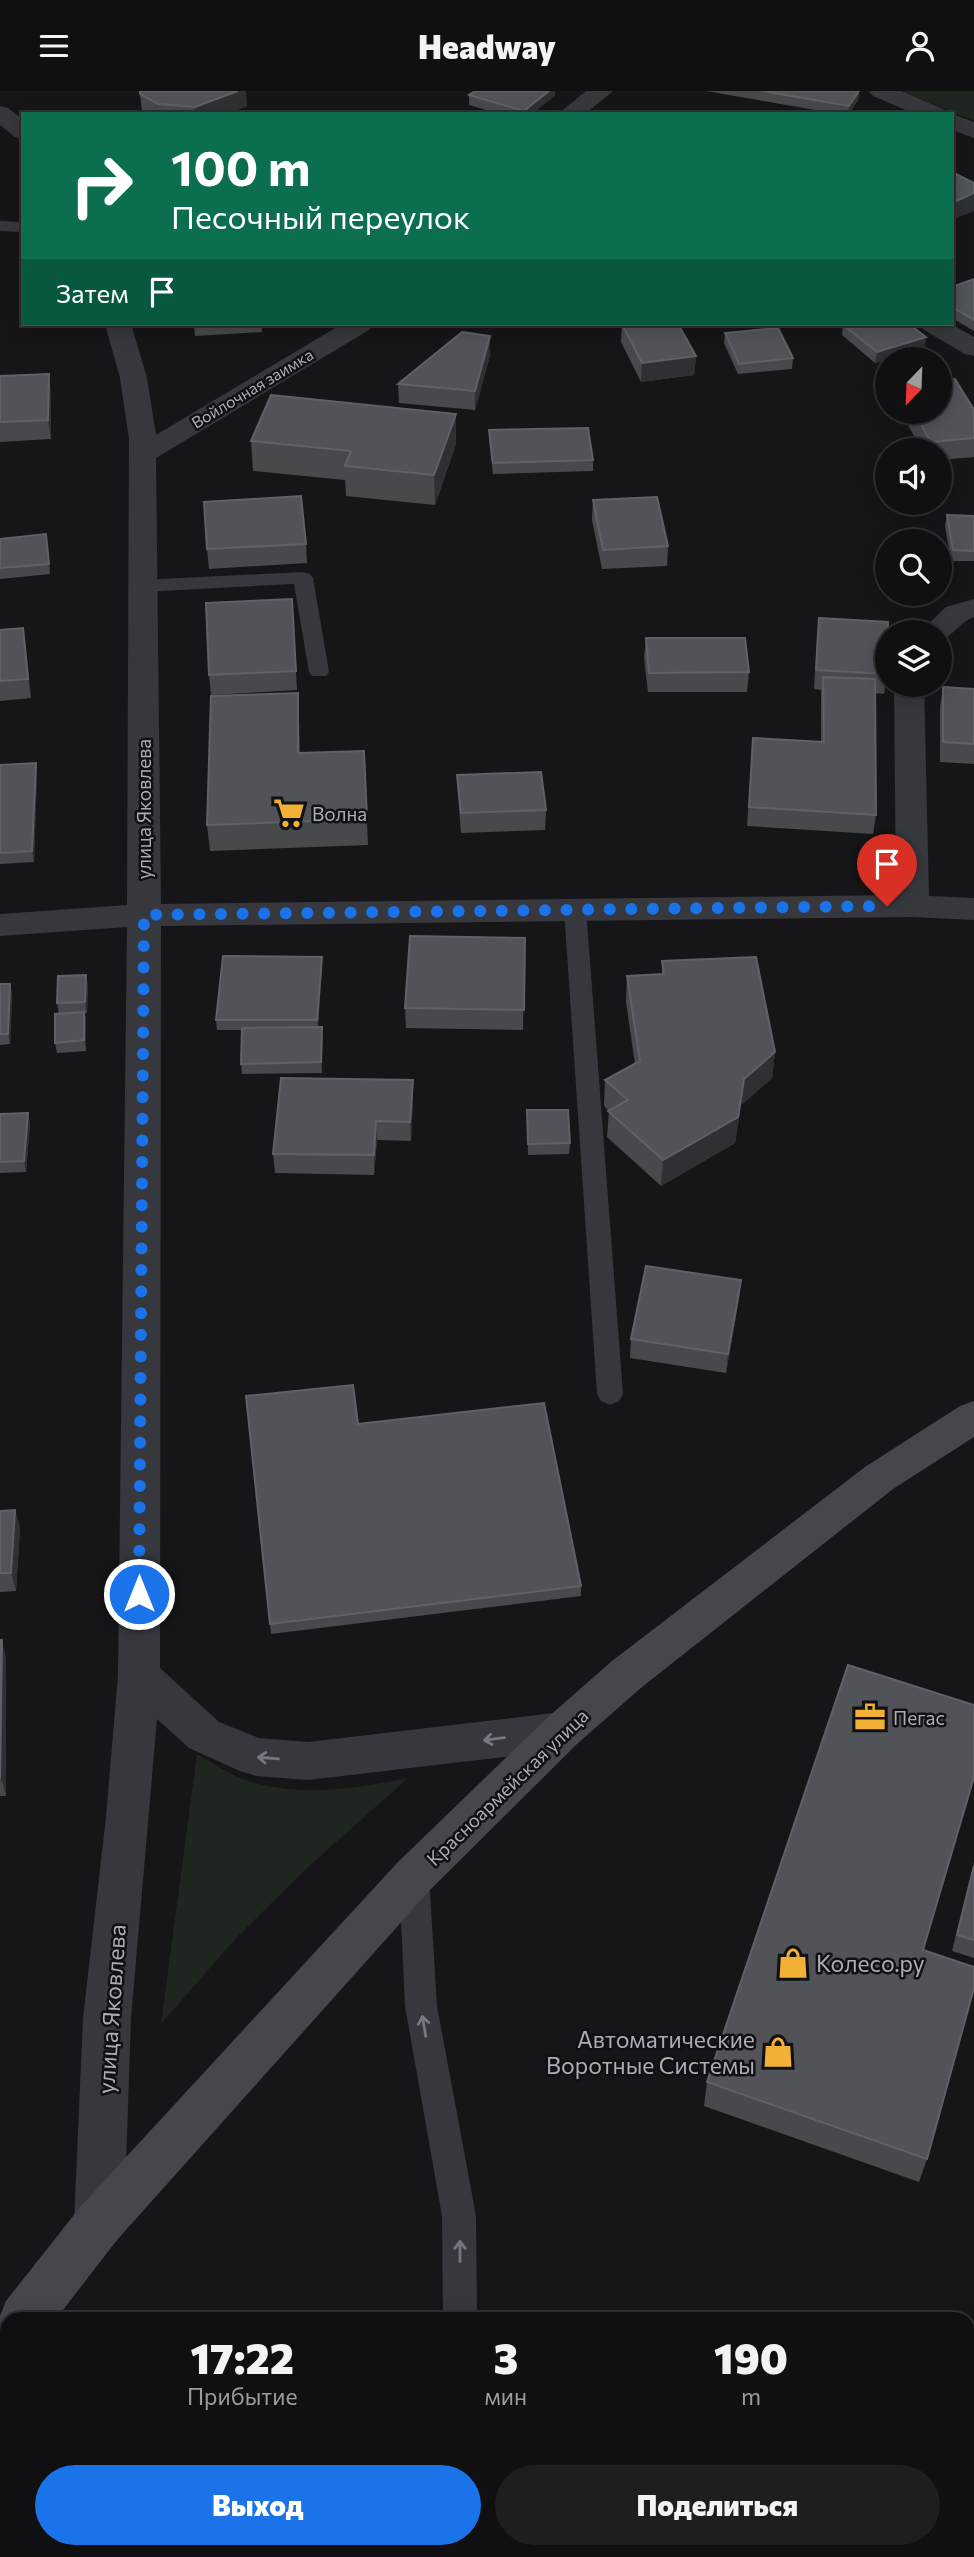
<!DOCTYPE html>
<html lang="ru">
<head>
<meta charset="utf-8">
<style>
	body { margin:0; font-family:Commissioner,sans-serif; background:#1e1e20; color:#f1f3f6; height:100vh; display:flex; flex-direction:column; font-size:26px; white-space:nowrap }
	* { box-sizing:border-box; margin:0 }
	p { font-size:23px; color:#9c9d9f }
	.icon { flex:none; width:38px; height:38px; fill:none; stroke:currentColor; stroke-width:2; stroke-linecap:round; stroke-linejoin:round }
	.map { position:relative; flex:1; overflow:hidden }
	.sheet { position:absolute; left:0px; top:2221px; width:975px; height:247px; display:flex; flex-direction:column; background:#101012; border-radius:21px 21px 0 0; box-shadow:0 4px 18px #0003,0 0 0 2px #303032 }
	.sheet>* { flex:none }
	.guide { position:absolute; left:21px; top:21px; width:933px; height:214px; border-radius:0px; box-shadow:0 4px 18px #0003,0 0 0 2px #303032; background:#0b6e4f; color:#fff; overflow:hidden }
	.needle { width:46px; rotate:203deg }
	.fabs { position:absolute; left:875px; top:256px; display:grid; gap:14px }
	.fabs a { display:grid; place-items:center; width:77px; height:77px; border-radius:50%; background:#101012; box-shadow:0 4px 18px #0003,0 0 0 2px #303032; font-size:35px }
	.pin { position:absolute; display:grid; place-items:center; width:60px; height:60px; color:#fff; margin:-72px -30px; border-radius:50% 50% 50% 0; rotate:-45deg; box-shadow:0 0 7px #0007 }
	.pin .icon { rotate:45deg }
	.me { position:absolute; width:77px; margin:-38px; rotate:0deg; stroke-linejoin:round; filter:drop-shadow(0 0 5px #0008) }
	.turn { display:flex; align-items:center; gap:24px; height:147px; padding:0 35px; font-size:32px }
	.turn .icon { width:91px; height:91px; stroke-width:2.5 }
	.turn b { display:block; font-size:49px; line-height:60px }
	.then { display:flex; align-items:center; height:66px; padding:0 35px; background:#0003; gap:14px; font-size:26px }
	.eta { display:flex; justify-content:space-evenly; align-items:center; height:119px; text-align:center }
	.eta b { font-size:42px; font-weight:800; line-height:49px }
	.button { display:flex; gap:14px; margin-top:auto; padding:14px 35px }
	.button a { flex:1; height:80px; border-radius:42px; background:#1a73e8; color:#fff; font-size:28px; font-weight:800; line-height:80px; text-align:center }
	.button a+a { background:#1e1e20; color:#f1f3f6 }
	header { display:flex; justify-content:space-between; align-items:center; height:91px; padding:0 35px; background:#101012; font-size:32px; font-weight:800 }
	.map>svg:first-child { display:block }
	.green { fill:#1e261f }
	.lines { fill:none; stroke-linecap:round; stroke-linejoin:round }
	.lane { fill:#37383d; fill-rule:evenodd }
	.street { fill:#37383d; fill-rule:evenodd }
	.secondary { fill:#45474d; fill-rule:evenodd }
	.wall { fill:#47494d }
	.shaded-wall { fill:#2f3033 }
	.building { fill:#525359; stroke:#5f6168; stroke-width:2 }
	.oneway { stroke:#757881 }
	.route { stroke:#1a73e8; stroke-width:12; stroke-dasharray:0 21.6 }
	.labels { text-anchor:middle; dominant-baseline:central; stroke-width:5; stroke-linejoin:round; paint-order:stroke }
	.far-street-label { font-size:16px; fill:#a8adb8; stroke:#111113 }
	.street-label { font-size:19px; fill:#a8adb8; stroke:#111113 }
	.poi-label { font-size:19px; fill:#a8adb8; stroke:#111113; text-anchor:start }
	.near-poi-label { font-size:23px; fill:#a8adb8; stroke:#111113; text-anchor:start }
	.near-street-label { font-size:23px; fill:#a8adb8; stroke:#111113 }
</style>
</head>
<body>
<header><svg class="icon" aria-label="menu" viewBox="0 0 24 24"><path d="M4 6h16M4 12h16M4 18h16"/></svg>Headway<svg class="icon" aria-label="person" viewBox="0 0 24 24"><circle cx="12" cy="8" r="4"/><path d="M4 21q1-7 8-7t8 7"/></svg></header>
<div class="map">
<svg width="974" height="2466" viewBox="0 0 974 2466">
	<rect width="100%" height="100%" fill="#161618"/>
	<!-- green -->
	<g class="green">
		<path d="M902 0H974V30L901 0Z"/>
		<path d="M197 1663C212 1672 229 1683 245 1689 301 1707 352 1698 408 1687L308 1776 236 1847 161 1933Z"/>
	</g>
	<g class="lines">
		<!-- lane -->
		<g class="lane">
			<path d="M0 130 23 131V141L0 140Z"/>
			<path d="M303 481 310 483 313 487 329 581 326 585H312L309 581 294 493 141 501 134 499 131 495 134 491 141 489Z"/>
			<path d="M575 810 583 813 586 818 623 1303 619 1310 610 1314 601 1310 597 1303 564 818 567 813Z"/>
			<path d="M414 1771 425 1775 429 1785 437 1915 476 2125 477 2228H443L442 2125 405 1915 399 1785 403 1775Z"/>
			<path d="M56 2460H191L193 2466H54Z"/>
			<path d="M336 2460H374L372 2466H334Z"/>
		</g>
		<!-- street -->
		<g class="street">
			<path d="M586 0H613L585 23H558Z"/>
			<path d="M869 0H901L943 18 947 23H915L873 5Z"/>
			<path d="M0 15 8 17 23 29V48L15 46 0 34Z"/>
			<path d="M952 23 974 31V47L952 39Z"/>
			<path d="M105 233H131L147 287 156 344 342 233H373L369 239 156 367 161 813 896 804 894 593H924L929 805 974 807V829L913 826 161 835 160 1577 219 1631 259 1647 308 1651 562 1621 577 1627 584 1640 577 1653 562 1659 308 1689 256 1685 240 1680 189 1657 157 1628 131 1927 124 2132 117 2149 99 2157 81 2149 74 2132 83 1927 106 1726 118 1584 127 836 0 845V823L127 814 129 348 120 287Z"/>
			<path d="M920 233H951L974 246V265L965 263 924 239Z"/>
			<path d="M974 508V526C960 530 954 545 940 549V541H920L946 516Z"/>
		</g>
		<!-- secondary -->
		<path class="secondary" d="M974 1310V1346L893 1398 642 1596 577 1653 430 1799 117 2149 56 2228H7V2281L0 2284V2225L6 2210 81 2115 398 1771 547 1627 612 1570 865 1376 960 1315Z"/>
	</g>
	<!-- wall -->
	<g class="wall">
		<path d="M475 0H555V4L532 23H500L469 14V4Z"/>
		<path d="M706 0H859L858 9 849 23H838Z"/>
		<path d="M140 3 247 15 227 23H144L142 21Z"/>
		<path d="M974 188V240L952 227V196Z"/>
		<path d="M194 233H261L262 241 195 245Z"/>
		<path d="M622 233 696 265 694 284 641 291 621 251Z"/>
		<path d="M843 234 925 257 875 272 842 244Z"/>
		<path d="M725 242 793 267 792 278 738 283 724 252Z"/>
		<path d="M490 245V264L475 319 399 312 398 293Z"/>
		<path d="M0 285 51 302V348L0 351Z"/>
		<path d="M974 319V366L940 369V359H922L900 320Z"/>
		<path d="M489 339 593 369V380L493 383 489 350Z"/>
		<path d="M251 350 456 353 435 414 346 405 345 389 253 380Z"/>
		<path d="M593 409 668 455 667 475 602 478 592 429Z"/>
		<path d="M947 424 974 425V470H951L945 435Z"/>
		<path d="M0 448 48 454 50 483 0 488Z"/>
		<path d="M306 453 307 472 209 478 207 458Z"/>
		<path d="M292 508 297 599 211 604 209 584Z"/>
		<path d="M819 527 887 583 884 603 875 602 876 724 873 743 747 735 753 647 821 651V599L814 598 817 546Z"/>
		<path d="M23 537 26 557 31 607 0 610V539Z"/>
		<path d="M646 547 749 581 747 601H648L644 567Z"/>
		<path d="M943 596 974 598V673L940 671V616Z"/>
		<path d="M299 629 300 662 364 660 368 754 210 760 207 734Z"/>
		<path d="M36 672 37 683 34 771 0 773V674Z"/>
		<path d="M457 684 546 719 545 739 461 742 458 704Z"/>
		<path d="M525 847 523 939 406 937 405 917Z"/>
		<path d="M322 866V876L318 936H322V982L242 983 241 973 242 939H217L216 929Z"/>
		<path d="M662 870 775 961 772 987 741 1014 735 1052 661 1095 607 1046 609 1020 604 1015 605 989 635 973 626 911 627 885 662 883Z"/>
		<path d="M0 893H10L12 903 10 953 0 954Z"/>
		<path d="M88 894 87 922H85L86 932V960L57 962 55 952 59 923 57 912Z"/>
		<path d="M413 1009 411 1050 377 1049 374 1084 275 1082 273 1063Z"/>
		<path d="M527 1019 570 1052 569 1063 528 1064Z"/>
		<path d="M0 1023 30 1032 26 1081 0 1082Z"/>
		<path d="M741 1189 739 1208 726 1282 630 1267 631 1248Z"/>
		<path d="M246 1305 358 1333 581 1495V1505L271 1543Z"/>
		<path d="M15 1419 20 1437 16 1500 0 1501V1420Z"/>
		<path d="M0 1549 6 1567V1705H0Z"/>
		<path d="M974 1771V1867L952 1860Z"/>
		<path d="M924 1859 927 2068 919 2091 704 2015 707 1991Z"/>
		<path d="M378 2460H572L579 2466H385Z"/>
	</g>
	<!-- shaded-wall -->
	<g class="shaded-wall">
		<path d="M238 0H246L247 15 227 23H196L195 16Z"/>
		<path d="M549 0H555V4L532 23H524V20Z"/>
		<path d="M859 0 858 9 848 23 849 15Z"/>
		<path d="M974 102V120L952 129V112Z"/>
		<path d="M490 245V264L475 319V300Z"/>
		<path d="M926 246 925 257 875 272 877 261Z"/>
		<path d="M696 265 694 284 641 291 642 272Z"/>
		<path d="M49 283 51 302V348L48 329Z"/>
		<path d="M456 323V353L435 414 434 384Z"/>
		<path d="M23 537 26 557 31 607 28 588Z"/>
		<path d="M298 602 299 629 300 689 298 662Z"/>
		<path d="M36 672 37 683 34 771 32 760Z"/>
		<path d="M322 866V876L317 940V929Z"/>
		<path d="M86 884 88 894 87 922 85 911Z"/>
		<path d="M10 893 12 903 10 953 8 943Z"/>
		<path d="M84 921 86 932V960L84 949Z"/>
		<path d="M322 936 323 947 322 982 321 971Z"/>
		<path d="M775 961 772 987 741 1014 735 1052 661 1095 663 1069 744 988Z"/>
		<path d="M413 989V1009L411 1050 410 1031Z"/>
		<path d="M28 1022 30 1032 26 1081 24 1070Z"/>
		<path d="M376 1030 377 1049 374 1084V1064Z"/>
		<path d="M741 1189 739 1208 726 1282 728 1263Z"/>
		<path d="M15 1419 20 1437 16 1500 11 1482Z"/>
		<path d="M2 1549 6 1567V1705L1 1687Z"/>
	</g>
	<!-- building -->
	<g class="building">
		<path d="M140 0H238L195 16 158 13 140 3Z"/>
		<path d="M475 0H549L524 20 469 4Z"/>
		<path d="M763 0H859L849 15Z"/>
		<path d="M952 81 974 92V102L952 112Z"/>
		<path d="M974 188V229L952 216V196Z"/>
		<path d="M622 233H678L696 265 642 272Z"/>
		<path d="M847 233H909L926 246 877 261 843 234Z"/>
		<path d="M778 237 793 267 739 273 725 242Z"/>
		<path d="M462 241 490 245 475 300 398 293Z"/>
		<path d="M49 283 48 329 0 331V285Z"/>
		<path d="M955 288 974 319V347L931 351 913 320H940V289Z"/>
		<path d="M271 304 456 323 434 384 345 375 351 360 251 350Z"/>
		<path d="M588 337 593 369 493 372 489 339Z"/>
		<path d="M301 405 306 453 207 458 204 411Z"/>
		<path d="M657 406 668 455 603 459 593 409Z"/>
		<path d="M947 424 974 425V460L953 459Z"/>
		<path d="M46 443 49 473 0 477V448Z"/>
		<path d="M292 508 296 580 209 584 206 512Z"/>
		<path d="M819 527 888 531 887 583 816 579Z"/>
		<path d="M23 537 28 588 0 590V539Z"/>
		<path d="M646 547H745L749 581 649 582Z"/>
		<path d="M823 586 875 588 876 724 749 716 753 647 824 651Z"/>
		<path d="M943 596 974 598V653L943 651Z"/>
		<path d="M298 602V662L364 660 367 728 207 734 211 605Z"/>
		<path d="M36 672 32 760 0 762V674Z"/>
		<path d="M541 681 546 719 461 722 457 684Z"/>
		<path d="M410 845 525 847 524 919 405 917Z"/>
		<path d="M223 865 322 866 317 929H216Z"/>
		<path d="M756 866 775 961 744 988 738 1026 663 1069 608 1020 628 1009 605 989 640 970 627 885 664 883 662 870Z"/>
		<path d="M86 884 85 911 57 912 58 885Z"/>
		<path d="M0 893H10L8 943H0Z"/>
		<path d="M84 921V949L55 952V923Z"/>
		<path d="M322 936 321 971 241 973 242 937Z"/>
		<path d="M281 987 413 989 410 1031 376 1030 374 1064 273 1063Z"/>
		<path d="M527 1019H568L570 1052 528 1053Z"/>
		<path d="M28 1022 24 1070 0 1071V1023Z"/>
		<path d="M646 1175 741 1189 728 1263 631 1248Z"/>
		<path d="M353 1294 358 1333 544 1312 581 1495 270 1533 246 1305Z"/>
		<path d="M15 1419 11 1482H0V1420Z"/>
		<path d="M0 1549H2L0 1687Z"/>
		<path d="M848 1574 974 1614V1686L923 1859 974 1876V1897L927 2068 707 1991Z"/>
		<path d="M974 1775V1849L957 1844Z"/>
		<path d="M385 2460H572L579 2466H392Z"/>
	</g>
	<!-- one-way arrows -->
	<defs><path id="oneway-shaft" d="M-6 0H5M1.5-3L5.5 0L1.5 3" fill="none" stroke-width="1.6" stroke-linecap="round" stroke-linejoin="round" transform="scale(1.75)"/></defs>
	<g class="oneway">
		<use href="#oneway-shaft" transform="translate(494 1648) rotate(172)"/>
		<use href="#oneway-shaft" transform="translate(268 1667) rotate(-175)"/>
		<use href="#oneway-shaft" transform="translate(424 1935) rotate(-100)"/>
		<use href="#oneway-shaft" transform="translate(460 2160) rotate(-90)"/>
	</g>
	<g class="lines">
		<!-- route -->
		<path class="route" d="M139 1503 144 824 887 815"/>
	</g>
	<!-- icons -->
	<defs>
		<symbol id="supermarket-bare" viewBox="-9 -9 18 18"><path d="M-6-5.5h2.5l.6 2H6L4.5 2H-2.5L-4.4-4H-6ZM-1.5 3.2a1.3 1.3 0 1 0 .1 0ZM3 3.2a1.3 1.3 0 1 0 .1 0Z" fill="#f2b134" stroke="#111113" stroke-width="2.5" paint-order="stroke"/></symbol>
		<symbol id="office-bare" viewBox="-9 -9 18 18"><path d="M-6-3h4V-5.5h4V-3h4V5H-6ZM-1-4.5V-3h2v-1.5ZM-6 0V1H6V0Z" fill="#f2b134" stroke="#111113" stroke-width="2.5" paint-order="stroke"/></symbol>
		<symbol id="shop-bare" viewBox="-9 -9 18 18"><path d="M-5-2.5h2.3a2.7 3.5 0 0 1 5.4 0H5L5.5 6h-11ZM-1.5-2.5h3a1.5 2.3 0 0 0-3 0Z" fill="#f2b134" stroke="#111113" stroke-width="2.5" paint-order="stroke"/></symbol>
	</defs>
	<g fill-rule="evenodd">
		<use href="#supermarket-bare" x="267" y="700" width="44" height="44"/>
		<use href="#office-bare" x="848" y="1604" width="44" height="44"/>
		<use href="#shop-bare" x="771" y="1850" width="44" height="44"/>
		<use href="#shop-bare" x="756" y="1939" width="44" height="44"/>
	</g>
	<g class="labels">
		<!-- far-street labels -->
		<g class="far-street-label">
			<text transform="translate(252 297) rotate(-31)">Войлочная заимка</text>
		</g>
		<!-- street labels -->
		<g class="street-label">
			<text transform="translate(143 718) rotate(-90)">улица Яковлева</text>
			<text transform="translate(507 1696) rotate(-44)">Красноармейская улица</text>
		</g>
		<!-- poi labels -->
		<g class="poi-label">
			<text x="312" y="722">Волна</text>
			<text x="893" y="1626">Пегас</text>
		</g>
		<!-- near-poi labels -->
		<g class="near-poi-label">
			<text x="816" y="1872">Колесо.ру</text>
			<text x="755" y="1948" text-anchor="end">Автоматические<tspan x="755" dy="26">Воротные Системы</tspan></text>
		</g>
		<!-- near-street labels -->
		<g class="near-street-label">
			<text transform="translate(111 1918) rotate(-86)">улица Яковлева</text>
		</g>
	</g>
</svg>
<div class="fabs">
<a><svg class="needle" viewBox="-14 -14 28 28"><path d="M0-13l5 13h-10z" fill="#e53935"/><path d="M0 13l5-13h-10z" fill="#9c9d9f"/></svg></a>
<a><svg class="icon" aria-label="sound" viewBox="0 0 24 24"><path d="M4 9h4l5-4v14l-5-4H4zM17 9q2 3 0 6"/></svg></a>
<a><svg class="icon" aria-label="search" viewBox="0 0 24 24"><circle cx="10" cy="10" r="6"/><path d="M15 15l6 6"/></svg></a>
<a><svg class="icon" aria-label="layers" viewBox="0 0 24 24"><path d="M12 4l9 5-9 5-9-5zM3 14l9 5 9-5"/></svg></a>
</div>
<div class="pin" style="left:887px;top:815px;background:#d93025"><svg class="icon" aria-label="arrive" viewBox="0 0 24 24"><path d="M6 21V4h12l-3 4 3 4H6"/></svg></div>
<svg class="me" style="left:139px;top:1503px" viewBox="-20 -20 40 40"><circle r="17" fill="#1a73e8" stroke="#fff" stroke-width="3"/><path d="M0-11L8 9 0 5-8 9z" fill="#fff"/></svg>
<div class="guide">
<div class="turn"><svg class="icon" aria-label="right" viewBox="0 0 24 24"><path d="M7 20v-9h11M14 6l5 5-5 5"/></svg><div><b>100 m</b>Песочный переулок</div></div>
<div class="then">Затем<svg class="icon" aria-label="arrive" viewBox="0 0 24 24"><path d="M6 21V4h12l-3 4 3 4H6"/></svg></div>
</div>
<section class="sheet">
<div class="eta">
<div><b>17:22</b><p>Прибытие</p></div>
<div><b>3</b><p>мин</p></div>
<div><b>190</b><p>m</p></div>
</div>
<div class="button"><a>Выход</a><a>Поделиться</a></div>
</section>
</div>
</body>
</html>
